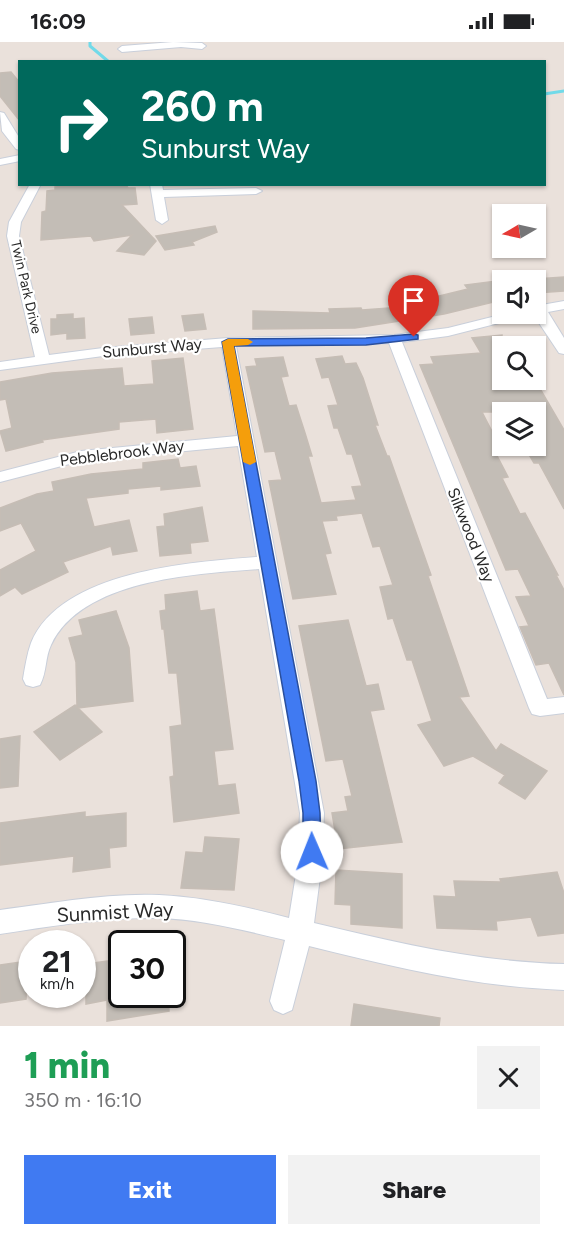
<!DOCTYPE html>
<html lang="en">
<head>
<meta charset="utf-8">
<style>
	body { margin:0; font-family:Figtree,sans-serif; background:#f2f2f2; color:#202124; height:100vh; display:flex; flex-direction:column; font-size:22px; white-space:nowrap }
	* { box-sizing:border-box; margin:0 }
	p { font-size:20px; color:#757577 }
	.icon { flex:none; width:33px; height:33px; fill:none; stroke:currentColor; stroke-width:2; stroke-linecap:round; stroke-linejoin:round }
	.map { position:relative; height:984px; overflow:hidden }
	.details { display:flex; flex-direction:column; background:#fff; flex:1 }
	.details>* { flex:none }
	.banner { position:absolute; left:18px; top:18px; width:528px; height:126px; border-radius:0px; box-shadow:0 2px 4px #0004; background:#00695c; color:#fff; overflow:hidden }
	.needle { width:39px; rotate:261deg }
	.controls { position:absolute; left:492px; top:162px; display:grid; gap:12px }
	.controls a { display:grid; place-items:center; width:54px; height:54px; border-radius:0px; background:#fff; box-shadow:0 2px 4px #0004; font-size:30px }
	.speed { position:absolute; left:18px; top:888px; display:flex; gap:12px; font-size:30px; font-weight:700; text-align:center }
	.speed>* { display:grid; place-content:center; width:78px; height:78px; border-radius:50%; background:#fff; box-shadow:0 2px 4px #0004; line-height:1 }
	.speed small { font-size:15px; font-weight:400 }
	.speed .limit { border:3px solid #111; border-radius:9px; background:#fff; color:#111 }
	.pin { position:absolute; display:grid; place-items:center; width:51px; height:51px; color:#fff; margin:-62px -26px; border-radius:50% 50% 50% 0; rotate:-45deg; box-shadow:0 0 6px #0007 }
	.pin .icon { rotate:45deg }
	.me { position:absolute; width:66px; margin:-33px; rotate:359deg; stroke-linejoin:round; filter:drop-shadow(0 0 4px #0008) }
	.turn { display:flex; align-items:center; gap:21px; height:126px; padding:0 24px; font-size:27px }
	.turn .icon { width:78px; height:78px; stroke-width:2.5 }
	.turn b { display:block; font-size:42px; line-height:51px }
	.round { display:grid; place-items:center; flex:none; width:63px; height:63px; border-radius:0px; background:#f2f2f2 }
	.headline { display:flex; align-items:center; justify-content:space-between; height:102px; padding:0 24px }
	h1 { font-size:36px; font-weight:800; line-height:45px; color:#1e9e55 }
	.action { display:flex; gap:12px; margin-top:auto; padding:12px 24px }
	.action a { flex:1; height:69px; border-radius:0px; background:#407af2; color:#fff; font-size:24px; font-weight:800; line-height:69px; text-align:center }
	.action a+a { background:#f2f2f2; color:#202124 }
	.status { display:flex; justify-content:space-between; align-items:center; height:42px; padding:0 30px; background:#fff; direction:ltr }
	.status svg { height:16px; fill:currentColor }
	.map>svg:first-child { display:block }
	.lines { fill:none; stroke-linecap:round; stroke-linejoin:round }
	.stream { stroke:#71dae9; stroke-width:3 }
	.building { fill:#c3bdb6; stroke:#c6bdb5; stroke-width:1.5 }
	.street-casing { stroke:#c9cfda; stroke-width:2 }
	.street { fill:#fff; fill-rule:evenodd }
	.route { fill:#407af2; stroke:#2a4f9d; stroke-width:1.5 }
	.slow { fill:#f59e0b }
	.labels { text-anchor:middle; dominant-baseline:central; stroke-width:4.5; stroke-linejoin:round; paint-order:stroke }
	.far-street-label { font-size:14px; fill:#292929; stroke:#fff }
	.street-label { font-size:16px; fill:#292929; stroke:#fff }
	.near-street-label { font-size:20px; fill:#292929; stroke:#fff }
</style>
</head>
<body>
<div class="status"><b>16:09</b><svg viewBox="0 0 49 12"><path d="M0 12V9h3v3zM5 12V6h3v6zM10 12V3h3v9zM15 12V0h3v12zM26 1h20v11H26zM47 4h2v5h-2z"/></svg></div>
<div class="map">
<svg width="564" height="984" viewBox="0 0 564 984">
	<rect width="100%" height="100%" fill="#eae1db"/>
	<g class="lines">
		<!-- stream -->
		<g class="stream">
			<path d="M90 0V4L109 20"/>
			<path d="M544 52 564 49"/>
		</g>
	</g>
	<!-- building -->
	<g class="building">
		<path d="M11 30 20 41V79L0 54V31Z"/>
		<path d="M94 142H126L128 146H135L137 162 122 163 156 199 144 213 117 209 132 193 94 199 91 194 41 198 42 170 46 169 47 149 55 148V145Z"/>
		<path d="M215 184 217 190 192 200 194 203 165 208 156 194Z"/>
		<path d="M564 235V249L536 251V237Z"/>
		<path d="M497 239 502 240V258L444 272 355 286 253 287V269L330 271 329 267 361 266 362 268 403 265 398 258 429 253 431 256 468 247 465 243Z"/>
		<path d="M73 272V277L84 276 85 296 67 297V291L51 293V277H57V273Z"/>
		<path d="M203 272 206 287 185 289 182 274Z"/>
		<path d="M152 275 154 291 131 293 129 277Z"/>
		<path d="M502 293V338H535L564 388V467L539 421H534L524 404H536V370H482L501 407 494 408 508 435 502 436 520 472 525 471 558 533H556L564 548V653L549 621 536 623 520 585 529 584 516 555 531 554 518 527 506 528 420 323 434 322 431 315 481 311 472 296Z"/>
		<path d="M342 314 345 322 356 321 363 336 378 383H375L387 414H389L431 533 428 534 469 654 459 655 496 709 501 702 547 729 525 757 499 741 505 733 473 714 444 724 418 683 432 679 412 618H407L393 576 388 577 380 545 393 543 380 504 373 505 362 471 336 474 337 478 322 479 331 511 325 512 336 552 293 557 269 439 282 438 275 409 265 410 246 325 257 324 255 317 283 315 288 334 281 335 289 364 296 363 305 391 312 414H308L321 461 356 458 352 445 362 444 352 412H347L338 386H334L328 364 338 363 329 335 322 336 316 317Z"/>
		<path d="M183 316 193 387 157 391 156 377 119 380V387L42 398 43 400 6 409 0 389 12 386 6 357 0 358V340L52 331 122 326 124 344 154 342 152 319Z"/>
		<path d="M178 417 180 426 196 424 200 444 161 448V444L128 447V451L86 456 94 485 129 478 137 509 113 513 111 504 63 520 68 530 22 552 15 545 0 554V528L36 509 21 481 0 489V466L37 452 54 449 52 440 91 432 143 427V421Z"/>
		<path d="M202 465 208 499 190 501 191 511 160 514 157 485 165 484 164 472Z"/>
		<path d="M197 549 200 569 214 567 233 707 214 709 218 744 235 742 239 771 174 780 170 735 174 734 170 685 182 683 177 631H169L164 587H162L160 569 166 568 165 553Z"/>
		<path d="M116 569 129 606 133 659 78 666 102 690 60 718 34 690 75 663 77 664 76 620 69 596 83 593 79 578Z"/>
		<path d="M348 578 366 644 378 642 384 667 370 669 402 800 338 807 332 771 348 769 345 755 352 754 343 717 326 719 299 584Z"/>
		<path d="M20 694 18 744 0 746V697Z"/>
		<path d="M85 770V775L126 771V804L109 806 110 825 73 830 74 814 0 823V781Z"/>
		<path d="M205 795 239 797 234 848 181 846 186 810 203 811Z"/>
		<path d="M336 828 402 832V886L351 882V863L335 862Z"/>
		<path d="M557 830 564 851V891L538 894 531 875 496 879 497 888 437 886 434 854 456 855 454 839 501 840 500 837Z"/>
		<path d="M122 917V952H168L169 969 107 979V958L86 962V922Z"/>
		<path d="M27 919 26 957 0 961V923Z"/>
		<path d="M354 962 440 976 439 984H351Z"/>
	</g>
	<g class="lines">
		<defs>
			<g id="street">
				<path d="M173 0 202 1 206 4 202 7 181 5 122 10 118 7 122 4Z"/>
				<path d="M0 70 4 71 20 97V108L16 107 2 89Z"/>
				<path d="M20 113V119L0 123V117Z"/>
				<path d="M30 142H41L21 180 19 194 49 313 103 306 228 296 394 293 448 286 504 272H525L523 275 448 294 402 300 547 657 564 655V671L540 674 532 672 529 666 389 301 236 304 324 771 322 820 314 881C397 901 478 920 564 922V948C476 945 394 925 309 904L292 968 283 972 274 968 270 959 285 898C243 888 200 877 157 876 104 875 52 884 0 892V868C53 861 106 851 159 853 203 855 247 865 289 876L298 820 300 771 259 527C196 532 82 537 51 603 45 615 47 630 40 643L33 645 26 643 23 637C25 625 27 612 31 601 61 529 191 520 257 515L238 404 81 419 0 440V430L81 409 237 394 222 305 103 314 0 328V320L35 315 7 194 9 180Z"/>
				<path d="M150 142H162L163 148 256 146 262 149 256 152 164 155 168 178 162 182 156 178Z"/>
				<path d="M564 259V267L548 270 564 296V312L559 311 533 272H536V264Z"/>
			</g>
		</defs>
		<!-- street casing -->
		<use href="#street" class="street-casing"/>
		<!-- street -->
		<use href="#street" class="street"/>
	</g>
	<!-- route -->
	<path class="route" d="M414 292 418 293V297L366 303 234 304 316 739 320 771 321 810 319 816 312 818 306 816 303 810V771L299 739 222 300 228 297 366 296Z"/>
	<!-- slow -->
	<path class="slow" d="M228 297H248L253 300 248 303 234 304 256 420 250 423 243 420 222 300Z"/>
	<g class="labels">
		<!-- far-street labels -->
		<g class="far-street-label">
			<text transform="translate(26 245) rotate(77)">Twin Park Drive</text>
		</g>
		<!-- street labels -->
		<g class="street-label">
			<text transform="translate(152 306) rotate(-5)">Sunburst Way</text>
			<text transform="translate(122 411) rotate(-7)">Pebblebrook Way</text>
			<text transform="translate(471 493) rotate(68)">Silkwood Way</text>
		</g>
		<!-- near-street labels -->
		<g class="near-street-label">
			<text transform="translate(115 870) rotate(-3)">Sunmist Way</text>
		</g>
	</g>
</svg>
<div class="controls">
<a><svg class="needle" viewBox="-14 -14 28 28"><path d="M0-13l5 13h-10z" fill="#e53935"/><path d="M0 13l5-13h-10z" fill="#757577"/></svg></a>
<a><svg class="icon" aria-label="sound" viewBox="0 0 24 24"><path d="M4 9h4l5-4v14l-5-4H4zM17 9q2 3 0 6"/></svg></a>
<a><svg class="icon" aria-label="search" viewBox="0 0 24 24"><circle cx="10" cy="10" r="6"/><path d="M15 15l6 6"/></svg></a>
<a><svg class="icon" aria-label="layers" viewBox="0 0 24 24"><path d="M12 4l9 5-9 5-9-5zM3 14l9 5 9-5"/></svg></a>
</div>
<div class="speed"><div>21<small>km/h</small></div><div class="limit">30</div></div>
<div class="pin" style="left:414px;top:295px;background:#d93025"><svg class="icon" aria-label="arrive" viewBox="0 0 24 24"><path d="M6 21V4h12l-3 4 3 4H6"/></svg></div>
<svg class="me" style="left:312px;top:810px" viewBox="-20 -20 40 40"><circle r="19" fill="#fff"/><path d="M0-13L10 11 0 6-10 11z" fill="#407af2"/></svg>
<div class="banner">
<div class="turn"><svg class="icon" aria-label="right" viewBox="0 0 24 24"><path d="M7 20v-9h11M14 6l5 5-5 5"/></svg><div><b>260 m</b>Sunburst Way</div></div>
</div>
</div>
<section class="details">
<div class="headline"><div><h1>1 min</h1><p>350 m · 16:10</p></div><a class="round"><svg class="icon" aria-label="close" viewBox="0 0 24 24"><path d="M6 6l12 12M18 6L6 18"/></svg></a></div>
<div class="action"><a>Exit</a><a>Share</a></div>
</section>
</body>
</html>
